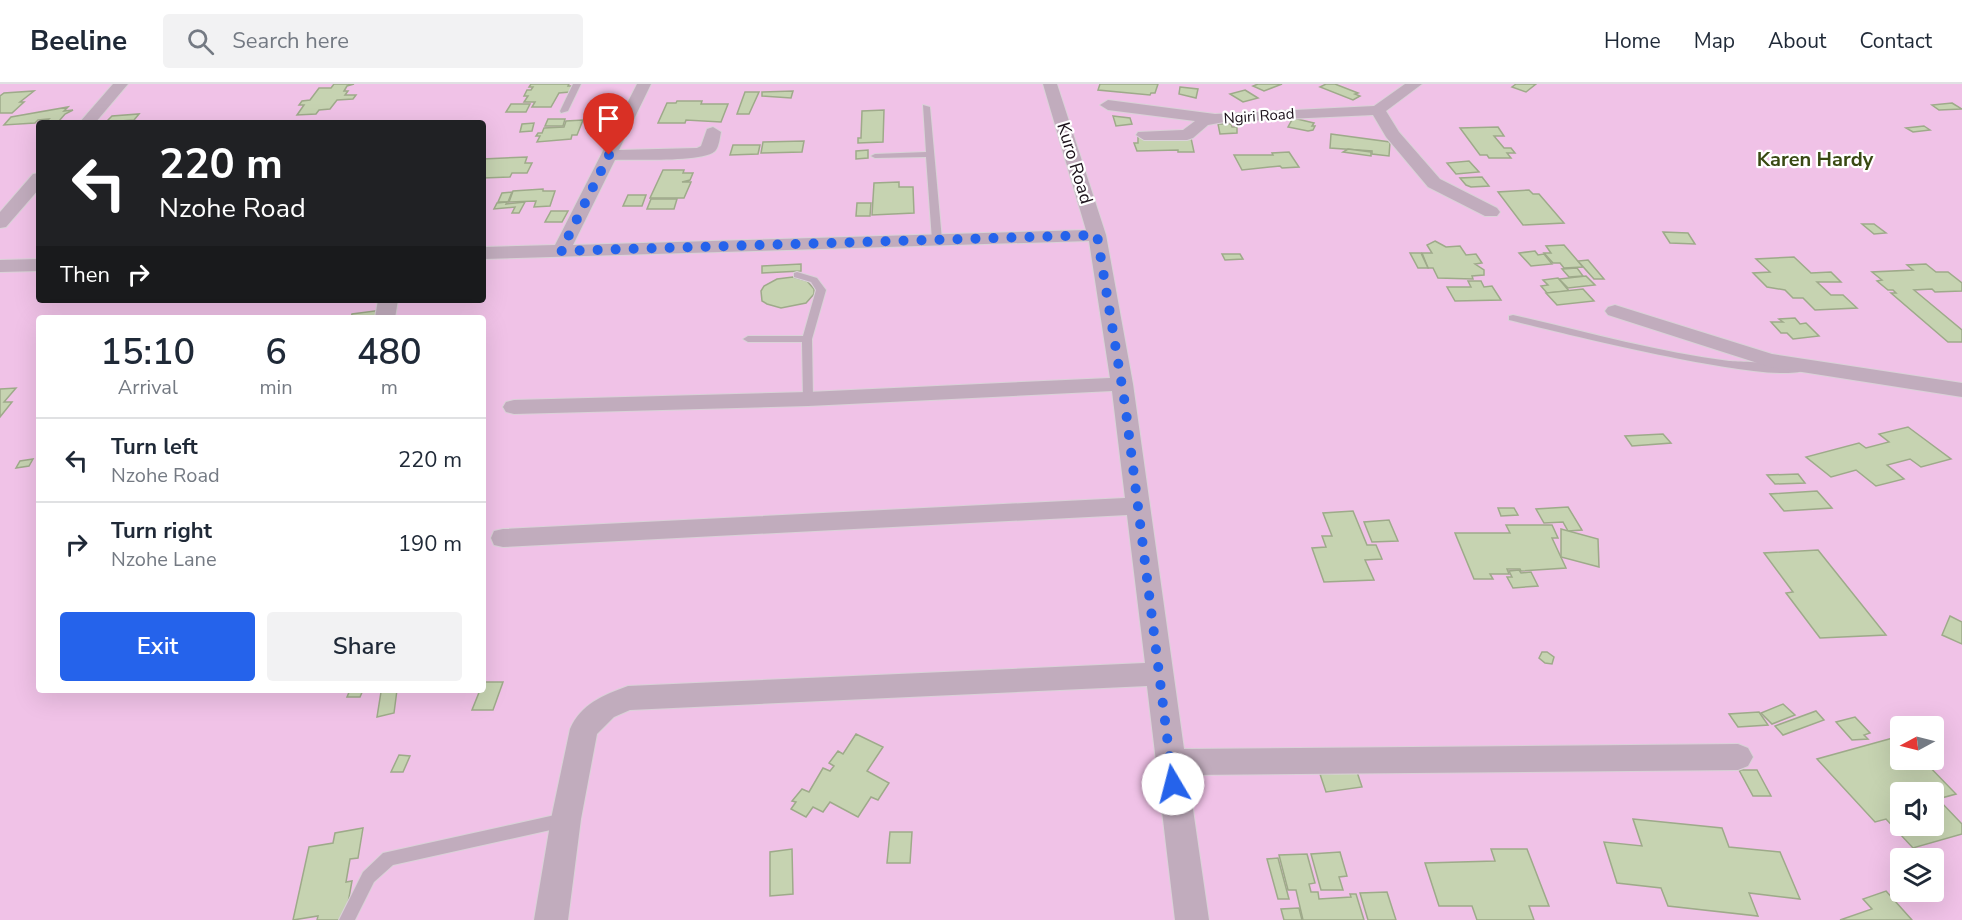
<!DOCTYPE html>
<html lang="en">
<head>
<meta charset="utf-8">
<style>
	body { margin:0; font-family:"Nunito Sans",sans-serif; background:#f2f2f3; color:#1f2937; height:100vh; display:flex; flex-direction:column; font-size:22px; white-space:nowrap }
	* { box-sizing:border-box; margin:0 }
	p { font-size:20px; color:#747a83 }
	.icon { flex:none; width:33px; height:33px; fill:none; stroke:currentColor; stroke-width:2; stroke-linecap:round; stroke-linejoin:round }
	.map { position:relative; flex:1; overflow:hidden }
	.panel { position:absolute; left:36px; top:231px; width:450px; height:378px; display:flex; flex-direction:column; background:#fff; border-radius:6px; box-shadow:0 6px 24px #0002 }
	.panel>* { flex:none }
	.hud { position:absolute; left:36px; top:36px; width:450px; height:183px; border-radius:6px; box-shadow:0 6px 24px #0002; background:#202124; color:#fff; overflow:hidden }
	.needle { width:39px; rotate:263deg }
	.buttons { position:absolute; left:1890px; top:632px; display:grid; gap:12px }
	.buttons a { display:grid; place-items:center; width:54px; height:54px; border-radius:6px; background:#fff; box-shadow:0 6px 24px #0002; font-size:30px }
	.pin { position:absolute; display:grid; place-items:center; width:51px; height:51px; color:#fff; margin:-62px -26px; border-radius:50% 50% 50% 0; rotate:-45deg; box-shadow:0 0 6px #0007 }
	.pin .icon { rotate:45deg }
	.me { position:absolute; width:66px; margin:-33px; rotate:352deg; stroke-linejoin:round; filter:drop-shadow(0 0 4px #0008) }
	.turn { display:flex; align-items:center; gap:21px; height:126px; padding:0 24px; font-size:27px }
	.turn .icon { width:78px; height:78px; stroke-width:2.5 }
	.turn b { display:block; font-size:42px; line-height:51px }
	.then { display:flex; align-items:center; height:57px; padding:0 24px; background:#0003; gap:12px; font-size:22px }
	.eta { display:flex; justify-content:space-evenly; align-items:center; height:102px; text-align:center }
	.eta b { font-size:36px; font-weight:600; line-height:42px }
	.button { display:flex; gap:12px; margin-top:auto; padding:12px 24px }
	.button a { flex:1; height:69px; border-radius:6px; background:#2563eb; color:#fff; font-size:24px; font-weight:600; line-height:69px; text-align:center }
	.button a+a { background:#f2f2f3; color:#1f2937 }
	ul { padding:0; list-style:none }
	li { display:flex; align-items:center; gap:18px; height:84px; padding:0 24px; border-top:2px solid #e0e1e3 }
	li div { flex:1 }
	li b { display:block; font-size:22px }
	li em { font-style:normal }
	header { display:flex; align-items:center; gap:36px; box-sizing:border-box; height:84px; padding:0 30px; background:#fff; border-bottom:2px solid #e0e1e3 }
	header strong { font-size:28px }
	nav { display:flex; gap:33px; margin-inline-start:auto; font-size:21px }
	.search { width:420px; height:54px; background:#f2f2f3; display:flex; align-items:center; gap:15px; box-sizing:border-box; padding:0 21px; border-radius:6px; color:#747a83; font-size:22px }
	.map>svg:first-child { display:block }
	.green { fill:#f0c2e7; fill-rule:evenodd }
	.building { fill:#c6d3b1; stroke:#9eaa8a; stroke-width:1.5; fill-rule:evenodd }
	.lines { fill:none; stroke-linecap:round; stroke-linejoin:round }
	.service-casing { stroke:#dad2d8; stroke-width:2 }
	.minor-casing { stroke:#dad2d8; stroke-width:2 }
	.service { fill:#c1acbd; fill-rule:evenodd }
	.minor { fill:#c1acbd; fill-rule:evenodd }
	.route { stroke:#2563eb; stroke-width:10; stroke-dasharray:0 18 }
	.labels { text-anchor:middle; dominant-baseline:central; stroke-width:4.5; stroke-linejoin:round; paint-order:stroke }
	.far-street-label { font-size:15px; fill:#1b111a; stroke:#fff }
	.street-label { font-size:18px; fill:#1b111a; stroke:#fff }
	.far-district-label { font-size:20px; font-weight:bold; fill:#394913; stroke:#fff }
</style>
</head>
<body>
<header>
<strong>Beeline</strong>
<div class="search"><svg class="icon" aria-label="search" viewBox="0 0 24 24"><circle cx="10" cy="10" r="6"/><path d="M15 15l6 6"/></svg>Search here</div>
<nav><a>Home</a><a>Map</a><a>About</a><a>Contact</a></nav>
</header>
<div class="map">
<svg width="1962" height="836" viewBox="0 0 1962 836">
	<rect width="100%" height="100%" fill="#fef7fc"/>
	<!-- green -->
	<path class="green" d="M0 0H1962V836H0ZM39 39H483V216H39ZM39 234H483V606H39ZM1900 642H1934V675H1900ZM1900 708H1934V741H1900ZM1900 774H1934V807H1900Z"/>
	<!-- building -->
	<g class="building">
		<path d="M334 0H354L347 2 344 7H348L345 11H356L353 15 337 16 330 25 319 26 316 30 297 31 304 21H299L302 17 310 16 319 4H331Z"/>
		<path d="M531 0H569L568 2H573L570 8 559 9 551 23H532L535 18H524L528 12H524L527 6H531L533 3H529Z"/>
		<path d="M1100 0H1158L1155 9H1151L1150 11 1098 6Z"/>
		<path d="M1258 0H1282L1264 7 1253 2Z"/>
		<path d="M1326 0H1335L1358 9 1355 10 1360 12 1353 16 1320 3Z"/>
		<path d="M1516 0H1536L1526 8 1512 3Z"/>
		<path d="M1180 3 1198 5 1196 14 1179 10Z"/>
		<path d="M1245 6 1258 14 1243 18 1230 10Z"/>
		<path d="M34 7 20 18H24L12 29H0V12L4 9Z"/>
		<path d="M793 7 791 14 762 12V8Z"/>
		<path d="M745 8H759L749 30H737Z"/>
		<path d="M677 17H702L701 20H728L721 38 686 36 685 39H658L667 19H676Z"/>
		<path d="M1952 19 1962 25 1939 26 1932 21Z"/>
		<path d="M511 20H530L526 28H506Z"/>
		<path d="M68 23 64 27 73 26 65 30 59 37 46 38 49 35 38 36 35 39 4 41 11 33Z"/>
		<path d="M884 26 883 58 858 59V54H861L862 27Z"/>
		<path d="M139 30 134 36 106 38 112 32Z"/>
		<path d="M1113 32 1130 34 1132 40 1116 42Z"/>
		<path d="M1293 34 1314 39 1312 42H1315L1313 46 1308 47 1288 43Z"/>
		<path d="M548 35H565L563 42H545Z"/>
		<path d="M583 36 577 51H572L571 55 537 58 540 52H536L538 49H542L544 44 564 43 566 37Z"/>
		<path d="M534 39 532 47 520 48 522 40Z"/>
		<path d="M1218 40H1231L1232 43H1237V49L1220 50Z"/>
		<path d="M1924 42 1930 46 1913 48 1906 44Z"/>
		<path d="M1498 43 1504 52H1494L1504 64H1511L1515 69H1507L1511 74H1489L1487 71H1480L1460 44Z"/>
		<path d="M1331 50 1390 58 1389 72 1372 70V67L1330 64Z"/>
		<path d="M1138 53 1191 54 1194 68H1178V66L1137 67 1134 59H1138Z"/>
		<path d="M804 57 802 68 761 69 763 58Z"/>
		<path d="M733 61H760L758 70 730 71Z"/>
		<path d="M1348 65 1371 68V72L1343 68Z"/>
		<path d="M868 66V74L856 75V67Z"/>
		<path d="M1289 68 1299 83 1282 84 1280 82 1242 86 1234 71H1273L1272 69Z"/>
		<path d="M527 73 525 79H532L527 89H512L510 93 483 94V75Z"/>
		<path d="M1469 77 1479 88 1456 90 1447 79Z"/>
		<path d="M663 86H684L683 89H693L690 96 682 98H691L684 114H650Z"/>
		<path d="M1482 93 1489 102 1471 103 1466 101 1460 94Z"/>
		<path d="M899 98V103H913L914 129 872 131 874 99Z"/>
		<path d="M543 105V107H555L550 122 534 123 536 117 509 118 513 107Z"/>
		<path d="M1529 106 1533 110H1539L1564 139 1523 141 1498 108Z"/>
		<path d="M512 108 508 118H498L502 109Z"/>
		<path d="M628 111H646L642 122H623Z"/>
		<path d="M651 115H677L674 125H647Z"/>
		<path d="M507 118 506 120 525 118 519 129H512L515 123 494 125 497 119Z"/>
		<path d="M857 119H871L870 132H856Z"/>
		<path d="M551 127H568L562 138H545Z"/>
		<path d="M1862 140H1874L1886 149 1874 150Z"/>
		<path d="M1663 148 1688 149 1695 160 1670 159Z"/>
		<path d="M1435 157 1446 163 1460 162 1466 171 1476 170 1482 179 1475 180 1484 186V191L1472 192 1473 195 1438 194 1433 184H1428L1422 169H1432L1427 161Z"/>
		<path d="M1564 161 1583 183 1564 184 1560 179H1553L1544 169H1551L1546 162Z"/>
		<path d="M1535 167 1538 171 1544 170 1552 180 1531 182 1519 169Z"/>
		<path d="M1410 169H1421L1428 184H1418Z"/>
		<path d="M1222 170H1240L1243 175 1225 176Z"/>
		<path d="M1794 173 1811 189 1831 188 1841 198H1817L1831 211H1843L1857 224 1815 226 1803 214H1793L1785 206 1767 203 1753 189 1770 188 1756 175Z"/>
		<path d="M1588 176 1604 195H1594L1578 177Z"/>
		<path d="M801 180V187L762 189V182Z"/>
		<path d="M1926 180 1936 188H1948L1962 199V207L1935 208 1932 205 1914 206 1962 246V258H1948L1891 209H1896L1893 206H1888L1877 197 1882 196 1872 188 1913 186 1907 181Z"/>
		<path d="M1577 184 1583 192 1569 193 1562 185Z"/>
		<path d="M1586 192 1595 201 1568 204 1559 195Z"/>
		<path d="M793 193 807 197 814 205V210L806 219 781 224 767 220 762 217 761 207 764 202 777 195Z"/>
		<path d="M1558 194 1569 207 1547 209 1541 202 1548 201 1543 196Z"/>
		<path d="M1468 197H1481L1484 203 1492 202 1501 216 1455 217 1447 203H1471Z"/>
		<path d="M1583 205 1594 217 1557 221 1546 209Z"/>
		<path d="M382 226 381 234H351L352 230Z"/>
		<path d="M1795 234 1800 240 1806 239 1819 252 1793 255 1787 249H1781L1771 238H1783L1779 235Z"/>
		<path d="M16 304 4 318H12L0 333V305Z"/>
		<path d="M1908 343 1951 375 1921 383 1910 375 1887 381 1904 395 1876 402 1856 386 1831 393 1806 373 1859 359 1866 364 1889 358 1879 350Z"/>
		<path d="M1663 350 1671 359 1632 362 1625 352Z"/>
		<path d="M33 375 29 382 16 384 20 377Z"/>
		<path d="M1798 390 1805 399 1775 400 1767 391Z"/>
		<path d="M1817 407 1832 424 1784 427 1770 410Z"/>
		<path d="M1568 423 1582 446 1568 447 1563 438 1544 439 1536 425Z"/>
		<path d="M1498 424H1514L1518 431 1501 432Z"/>
		<path d="M1353 427 1367 461H1376L1382 475 1365 476 1374 496 1324 498 1312 464 1326 463 1322 452H1332L1323 429Z"/>
		<path d="M1389 436 1398 457 1372 458 1364 438Z"/>
		<path d="M1506 441H1552L1558 454H1552L1566 484 1521 487 1520 485H1507L1509 490H1490L1493 495H1474L1455 449H1510Z"/>
		<path d="M1561 445 1598 455 1599 483 1561 473Z"/>
		<path d="M1818 466 1886 551 1820 554 1786 509 1793 508 1764 469Z"/>
		<path d="M1519 486 1521 489 1531 488 1538 502 1513 504 1507 493H1512L1509 487Z"/>
		<path d="M1950 532 1962 538V560L1942 551Z"/>
		<path d="M1542 568H1547L1554 573 1552 580 1545 579 1539 574Z"/>
		<path d="M483 598H503L493 626H472L480 606H483Z"/>
		<path d="M350 606H363L360 613H347Z"/>
		<path d="M397 606 394 629 377 633 381 608Z"/>
		<path d="M1783 620 1795 631 1772 640 1761 629Z"/>
		<path d="M1816 627 1824 636 1783 651 1775 642Z"/>
		<path d="M1759 628 1768 641 1738 643 1729 630Z"/>
		<path d="M1855 633 1870 649 1864 651 1868 655 1852 656 1836 638Z"/>
		<path d="M856 650 883 663 867 687 889 699 878 716 871 713 858 733 830 718 823 728 813 723 806 733 791 725 796 718 792 717 802 705 809 708 823 684 830 687 834 682 829 679 838 667 843 670Z"/>
		<path d="M1900 652V675H1922L1956 710 1938 715 1962 740V750L1913 764 1886 735 1875 738 1817 675ZM1900 708H1934V741H1900Z"/>
		<path d="M399 671 410 672 403 688H391Z"/>
		<path d="M1355 682 1362 703 1326 708 1320 690 1340 689Z"/>
		<path d="M1739 686H1757L1771 712H1753Z"/>
		<path d="M1633 735 1722 744 1729 763 1780 768 1800 815 1749 809 1758 832 1668 822 1661 804 1617 799 1604 758 1642 762Z"/>
		<path d="M363 744 358 774 350 775 346 798 352 797 345 836H317L318 832 293 836 309 763 333 759 335 749Z"/>
		<path d="M890 748H912L910 779H887Z"/>
		<path d="M792 765 793 810 770 812V768Z"/>
		<path d="M1491 765H1527L1549 822H1529L1534 836H1477L1472 822H1439L1425 779 1495 777Z"/>
		<path d="M1340 768 1347 792 1339 793 1343 806H1321L1311 770Z"/>
		<path d="M1307 770 1315 799 1309 800 1311 808H1318L1319 815 1351 813 1350 810H1356L1364 836H1303L1296 806H1288L1279 771Z"/>
		<path d="M1278 774 1289 815H1278L1267 775Z"/>
		<path d="M1886 807 1912 836H1840L1872 825 1863 815Z"/>
		<path d="M1387 808 1396 836H1368L1360 809Z"/>
		<path d="M1299 824 1302 836H1284L1281 825Z"/>
	</g>
	<g class="lines">
		<defs>
			<g id="service">
				<path d="M573 0H581L568 27 561 29 560 27Z"/>
				<path d="M923 21 930 23 942 156 937 159 932 156 926 73 875 74 871 72 875 70 926 68Z"/>
				<path d="M797 188 817 194 826 206 812 255 813 315 808 319 803 315 802 258H748L743 255 748 252H803L816 206 811 198 794 193V189Z"/>
				<path d="M1513 231C1585 247 1656 268 1729 277 1743 278 1800 279 1806 285 1783 305 1550 246 1509 236V232Z"/>
				<path d="M564 729 569 731 572 736 569 741 564 743 393 781 374 798 355 836H339L363 788 383 769Z"/>
			</g>
			<g id="minor">
				<path d="M113 0H128L95 39H79Z"/>
				<path d="M637 0H651L619 66 697 64 701 62 707 45 713 43 721 48C720 53 719 62 716 66 708 79 632 75 615 76L573 161 1086 146 1043 0H1057L1106 151 1133 300 1184 665 1738 660 1748 664 1753 673 1748 682 1738 686 1188 691 1209 836H1175L1147 602 630 626 614 633 597 650 581 735 568 836H534L551 735 570 645C581 620 603 611 628 602L1145 579 1127 431 503 463 494 461 491 454 494 447 503 445 1125 414 1112 307 808 322 514 330 506 328 503 323 506 318 514 316 808 308 1110 294 1089 157 483 175V163L555 161Z"/>
				<path d="M1405 0H1422L1386 27 1399 48 1440 95 1497 124 1500 128 1497 132H1485L1428 103 1386 53 1373 31 1224 38 1208 41 1193 54 1187 56H1144L1136 51 1138 48 1183 46 1195 37 1108 26 1100 21 1108 16 1215 30 1374 22Z"/>
				<path d="M39 89V105L6 143 0 144V128L33 90Z"/>
				<path d="M39 175V187L0 188V176Z"/>
				<path d="M378 216H398L395 234H375Z"/>
				<path d="M1615 221 1772 270 1962 299V313L1770 283 1608 231 1605 227 1608 223Z"/>
			</g>
		</defs>
		<!-- service casing -->
		<use href="#service" class="service-casing"/>
		<!-- minor casing -->
		<use href="#minor" class="minor-casing"/>
		<!-- service -->
		<use href="#service" class="service"/>
		<!-- minor -->
		<use href="#minor" class="minor"/>
	</g>
	<g class="lines">
		<!-- route -->
		<path class="route" d="M609 71 561 167 1097 151 1125 320 1173 700"/>
	</g>
	<g class="labels">
		<!-- far-street labels -->
		<g class="far-street-label">
			<text transform="translate(1259 32) rotate(-4)">Ngiri Road</text>
		</g>
		<!-- street labels -->
		<g class="street-label">
			<text transform="translate(1075 79) rotate(73)">Kuro Road</text>
		</g>
		<!-- far-district labels -->
		<g class="far-district-label">
			<text x="1815" y="75">Karen Hardy</text>
		</g>
	</g>
</svg>
<div class="buttons">
<a><svg class="needle" viewBox="-14 -14 28 28"><path d="M0-13l5 13h-10z" fill="#e53935"/><path d="M0 13l5-13h-10z" fill="#747a83"/></svg></a>
<a><svg class="icon" aria-label="sound" viewBox="0 0 24 24"><path d="M4 9h4l5-4v14l-5-4H4zM17 9q2 3 0 6"/></svg></a>
<a><svg class="icon" aria-label="layers" viewBox="0 0 24 24"><path d="M12 4l9 5-9 5-9-5zM3 14l9 5 9-5"/></svg></a>
</div>
<div class="pin" style="left:609px;top:71px;background:#d93025"><svg class="icon" aria-label="arrive" viewBox="0 0 24 24"><path d="M6 21V4h12l-3 4 3 4H6"/></svg></div>
<svg class="me" style="left:1173px;top:700px" viewBox="-20 -20 40 40"><circle r="19" fill="#fff"/><path d="M0-13L10 11 0 6-10 11z" fill="#2563eb"/></svg>
<div class="hud">
<div class="turn"><svg class="icon" aria-label="left" viewBox="0 0 24 24"><path d="M17 20v-9H6M10 6l-5 5 5 5"/></svg><div><b>220 m</b>Nzohe Road</div></div>
<div class="then">Then<svg class="icon" aria-label="right" viewBox="0 0 24 24"><path d="M7 20v-9h11M14 6l5 5-5 5"/></svg></div>
</div>
<section class="panel">
<div class="eta">
<div><b>15:10</b><p>Arrival</p></div>
<div><b>6</b><p>min</p></div>
<div><b>480</b><p>m</p></div>
</div>
<ul>
<li><svg class="icon" aria-label="left" viewBox="0 0 24 24"><path d="M17 20v-9H6M10 6l-5 5 5 5"/></svg><div><b>Turn left</b><p>Nzohe Road</p></div><em>220 m</em></li>
<li><svg class="icon" aria-label="right" viewBox="0 0 24 24"><path d="M7 20v-9h11M14 6l5 5-5 5"/></svg><div><b>Turn right</b><p>Nzohe Lane</p></div><em>190 m</em></li>
</ul>
<div class="button"><a>Exit</a><a>Share</a></div>
</section>
</div>
</body>
</html>
